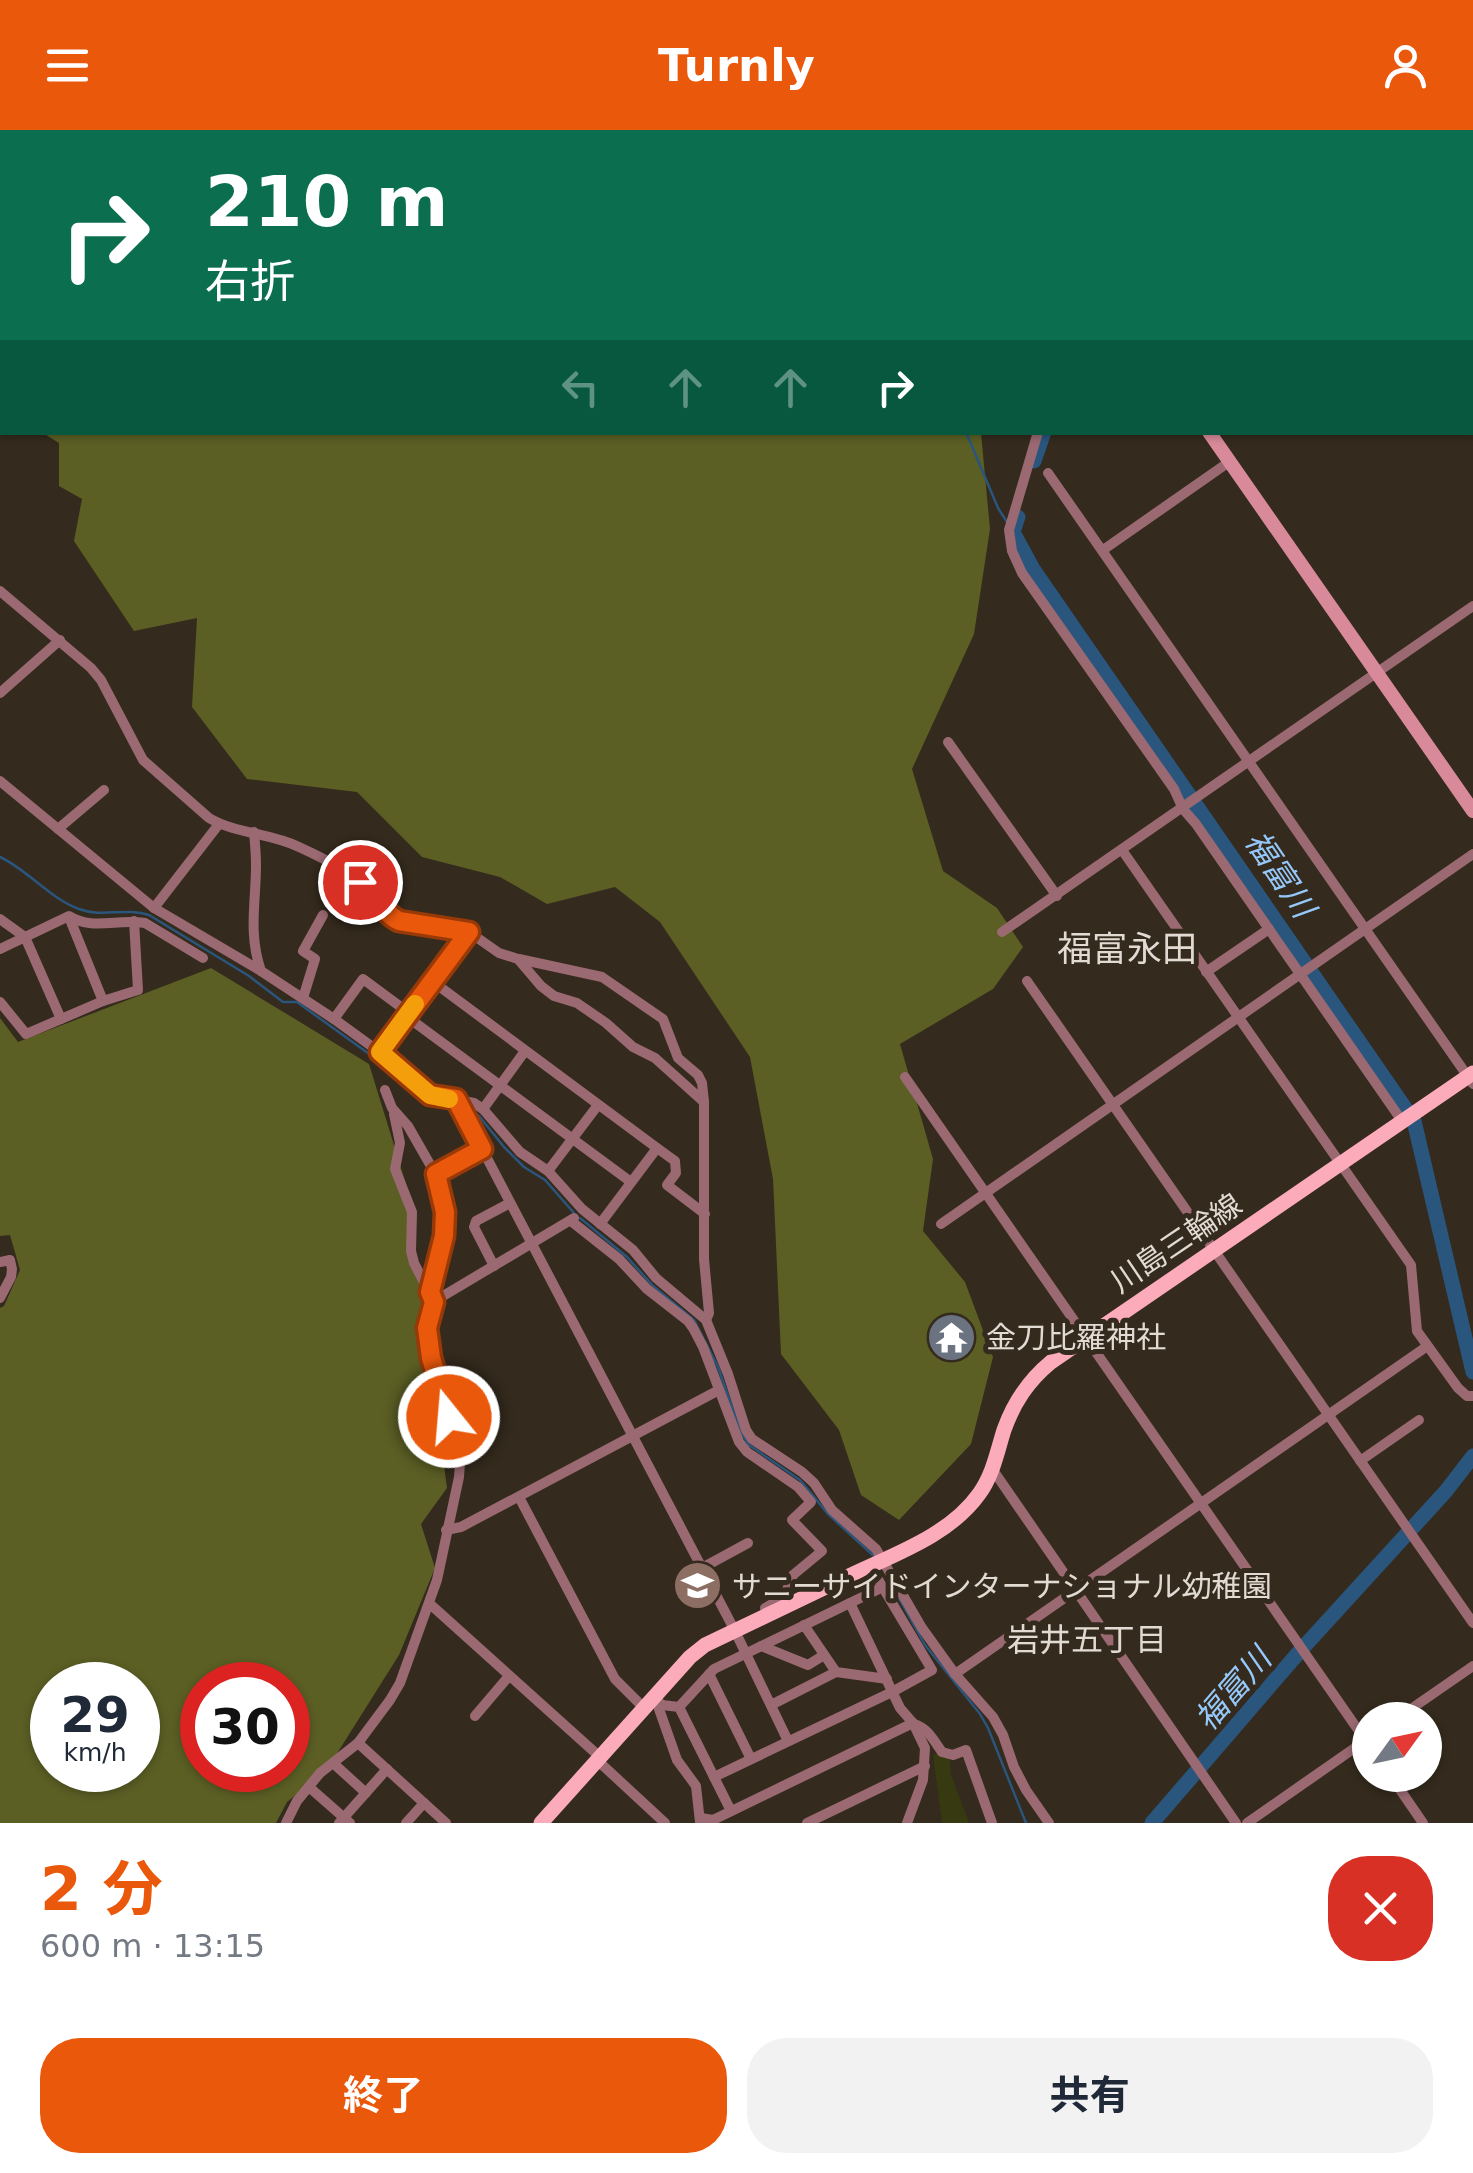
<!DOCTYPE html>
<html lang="ja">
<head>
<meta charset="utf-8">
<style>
	body { margin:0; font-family:"DejaVu Sans","Noto Sans JP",sans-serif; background:#f2f2f3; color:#1f2937; height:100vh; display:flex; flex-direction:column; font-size:38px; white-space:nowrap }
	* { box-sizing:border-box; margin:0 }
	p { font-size:32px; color:#747a83 }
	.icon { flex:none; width:55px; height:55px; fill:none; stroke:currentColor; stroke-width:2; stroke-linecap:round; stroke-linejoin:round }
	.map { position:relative; height:1693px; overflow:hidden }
	.drawer { display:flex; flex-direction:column; background:#fff; flex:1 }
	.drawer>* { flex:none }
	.top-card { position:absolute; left:0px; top:0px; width:1475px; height:305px; box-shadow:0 2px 8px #0004; background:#0b6e4f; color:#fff; overflow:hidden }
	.needle { width:65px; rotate:57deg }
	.fabs { position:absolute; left:1352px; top:1572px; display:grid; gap:20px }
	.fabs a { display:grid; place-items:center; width:90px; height:90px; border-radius:50%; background:#fff; box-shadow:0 2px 8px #0004; font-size:50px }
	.speed { position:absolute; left:30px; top:1532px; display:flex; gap:20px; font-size:50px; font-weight:700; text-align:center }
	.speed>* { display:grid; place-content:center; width:130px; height:130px; border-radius:50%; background:#fff; box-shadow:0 2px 8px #0004; line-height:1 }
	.speed small { font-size:25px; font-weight:400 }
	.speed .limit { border:15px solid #d22; background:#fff; color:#111 }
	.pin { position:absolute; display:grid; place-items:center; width:85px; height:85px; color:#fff; margin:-42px; border:5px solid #fff; border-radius:50%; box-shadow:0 2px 10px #0007 }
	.me { position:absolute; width:110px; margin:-55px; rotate:343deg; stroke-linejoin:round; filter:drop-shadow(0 0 8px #0008) }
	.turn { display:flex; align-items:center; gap:35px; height:210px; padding:0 40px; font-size:45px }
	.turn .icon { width:130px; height:130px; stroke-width:2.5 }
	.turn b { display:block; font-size:70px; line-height:85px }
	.lanes { display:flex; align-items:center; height:95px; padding:0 40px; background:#0003; justify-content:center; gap:50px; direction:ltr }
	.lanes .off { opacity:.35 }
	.round { display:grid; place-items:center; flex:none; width:105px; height:105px; border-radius:40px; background:#f2f2f3 }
	.overview { display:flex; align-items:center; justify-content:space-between; height:170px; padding:0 40px }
	h1 { font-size:60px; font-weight:700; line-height:75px; color:#ea580c }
	.button { display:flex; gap:20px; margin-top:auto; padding:20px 40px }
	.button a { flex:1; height:115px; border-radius:40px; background:#ea580c; color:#fff; font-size:40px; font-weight:700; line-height:115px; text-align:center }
	.button a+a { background:#f2f2f3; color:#1f2937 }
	header { display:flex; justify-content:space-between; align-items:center; height:130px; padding:0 40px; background:#ea580c; color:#fff; font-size:45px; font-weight:700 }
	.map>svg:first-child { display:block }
	.green { fill:#373910 }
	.forest { fill:#5b5f24; fill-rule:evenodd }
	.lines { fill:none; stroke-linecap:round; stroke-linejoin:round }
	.stream { stroke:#2a557d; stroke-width:2.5 }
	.river { stroke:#2a557d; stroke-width:15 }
	.street { stroke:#9a6972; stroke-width:10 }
	.secondary { stroke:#d88a9a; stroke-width:14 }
	.primary { stroke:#fcabbb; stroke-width:15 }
	.route-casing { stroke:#983908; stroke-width:25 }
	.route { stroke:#ea580c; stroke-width:18 }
	.slow { stroke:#f59e0b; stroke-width:18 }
	.labels { text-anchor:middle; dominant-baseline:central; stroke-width:10; stroke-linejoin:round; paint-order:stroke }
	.street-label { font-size:30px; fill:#e2dbd3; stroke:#342a1d }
	.poi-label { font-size:30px; fill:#e2dbd3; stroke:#342a1d; text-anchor:start }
	.water-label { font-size:32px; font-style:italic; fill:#96c9fb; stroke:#342a1d }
	.neighbourhood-label { font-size:32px; fill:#e2dbd3; stroke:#342a1d }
	.quarter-label { font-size:35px; fill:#e2dbd3; stroke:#342a1d }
</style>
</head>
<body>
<header><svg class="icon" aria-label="menu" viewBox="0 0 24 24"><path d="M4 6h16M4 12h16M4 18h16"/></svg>Turnly<svg class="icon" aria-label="person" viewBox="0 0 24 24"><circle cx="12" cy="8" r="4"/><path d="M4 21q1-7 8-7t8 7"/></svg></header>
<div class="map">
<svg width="1473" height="1693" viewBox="0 0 1473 1693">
	<rect width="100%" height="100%" fill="#342a1d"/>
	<!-- green -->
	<path class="green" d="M949 1619 951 1645 969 1693H942L933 1625Z"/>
	<!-- forest -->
	<g class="forest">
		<path d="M0 0H846L850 2H2V253L0 249Z"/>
		<path d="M43 303H981L990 399 974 504 912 639 943 741 997 778 1023 817 993 859 900 914 933 1029 923 1101 965 1152 993 1227 971 1314 899 1390 861 1365 839 1300 781 1224 773 1049 750 927 660 792 615 757 547 774 500 747 422 727 357 662 247 649 192 577 197 488 134 501 74 411 82 369 59 356V313Z"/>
		<path d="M211 838 369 934 406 1054 447 1358 421 1394 435 1438 399 1525 326 1641 287 1672 276 1693H0V1178L4 1176 20 1140 10 1105 0 1106V888L18 912ZM52 1555H138V1640H52ZM202 1555H288V1640H202Z"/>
	</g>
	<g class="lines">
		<!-- stream -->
		<g class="stream">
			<path d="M611 0 613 2"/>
			<path d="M749 0 750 2"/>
			<path d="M966 302 998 378 1007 392"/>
			<path d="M0 727C28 740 49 768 79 779 102 788 126 777 149 785L249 846 283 872H297L390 939 426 972 457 979"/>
			<path d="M465 980 479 986 504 1017 524 1037 545 1050 574 1083"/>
			<path d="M580 1088 627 1127 653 1156 694 1190 718 1237 741 1303 749 1315 800 1350 828 1384 876 1428"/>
			<path d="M895 1461 925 1515 980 1584 988 1598 1026 1693"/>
		</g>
		<!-- river -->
		<g class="river">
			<path d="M1234 2 1237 0"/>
			<path d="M1034 331 1044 302"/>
			<path d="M1018 387 1013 402 1033 439 1414 991 1473 1242"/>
			<path d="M1152 1693 1300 1521 1446 1361 1473 1326"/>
		</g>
		<!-- street -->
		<g class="street">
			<path d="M1000 0 1002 2"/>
			<path d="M1111 0 1113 2"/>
			<path d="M870 2 873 0"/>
			<path d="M1038 302 1009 400 1012 421 1022 443 1174 659 1183 679 1196 694 1402 991"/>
			<path d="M1048 343 1473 954"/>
			<path d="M1103 420 1229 332"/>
			<path d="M0 461 91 538 101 550 143 630 209 688C236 704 270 703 299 717 321 727 356 745 373 763 382 773 386 784 399 791L469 802 499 823 518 829 541 856 554 866 577 873 606 893 633 917 655 928 704 972V1129L709 1183 706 1190"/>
			<path d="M0 563 60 510"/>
			<path d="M948 612 1057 766"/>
			<path d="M0 651 154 778 261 841 334 889 396 934 430 965 474 973 483 979 520 1022 548 1041 582 1079 633 1120 656 1148 706 1190 728 1244 746 1300 752 1309 802 1342 814 1353 832 1380 876 1419 922 1498 955 1544 993 1587 1003 1605 1014 1637 1026 1660 1049 1693"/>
			<path d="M58 699 104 660"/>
			<path d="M254 702C255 713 256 724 256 735 256 773 248 803 261 841"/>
			<path d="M1122 720 1411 1135 1417 1201 1458 1258 1467 1266H1473"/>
			<path d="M154 778 219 694"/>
			<path d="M69 787 103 871"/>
			<path d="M0 789 25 807 61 889"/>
			<path d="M1002 802 1473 476"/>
			<path d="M0 819 69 786C93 801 118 788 145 793L203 828"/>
			<path d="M519 829 602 847 663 889 678 928 698 945 702 953 704 972"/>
			<path d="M1206 842 1269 799"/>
			<path d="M432 851 657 1018 600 1094"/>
			<path d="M1027 851 1473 1493"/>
			<path d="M303 868 315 829 303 821 323 785"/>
			<path d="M0 872 26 904 103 871 138 860 134 791"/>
			<path d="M406 886 631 1052"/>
			<path d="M334 889 363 849 409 883"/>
			<path d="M380 922 469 802"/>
			<path d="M905 947 1370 1617"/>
			<path d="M456 969 735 1501 788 1611"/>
			<path d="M483 979 525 921"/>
			<path d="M394 984 400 1013 395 1039 412 1082 411 1121 414 1133 429 1162"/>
			<path d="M657 1018 675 1031 676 1043 667 1055 705 1084"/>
			<path d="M548 1041 598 975"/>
			<path d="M436 1045 482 1019"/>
			<path d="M571 1091 619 1129 647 1159 688 1191 693 1198 703 1217 739 1312 747 1322 798 1357 811 1372 792 1390 822 1421 793 1445 784 1467 765 1478"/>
			<path d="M941 1094 1473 724"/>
			<path d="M0 1132 10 1130 12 1139 11 1147 0 1168"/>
			<path d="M494 1136 474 1097 476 1091 510 1073"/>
			<path d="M433 1172 574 1088"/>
			<path d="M1360 1331 1419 1290"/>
			<path d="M993 1340 1236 1693"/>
			<path d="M519 1367 615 1549 644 1578"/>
			<path d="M446 1400 461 1397 719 1260"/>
			<path d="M702 1438 748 1413"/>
			<path d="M850 1473 900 1578 913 1593 925 1618 923 1650 907 1693"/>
			<path d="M430 1474 600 1627"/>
			<path d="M804 1495 836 1542 887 1549"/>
			<path d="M761 1516 808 1535 824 1525"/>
			<path d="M709 1544 751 1629"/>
			<path d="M955 1544 1426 1217"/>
			<path d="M654 1567 662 1575 679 1577 731 1681"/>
			<path d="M662 1575 659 1579 677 1630 696 1656 700 1692"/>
			<path d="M771 1575 836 1542"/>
			<path d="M679 1577 714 1539 883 1457"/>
			<path d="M475 1586 509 1546"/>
			<path d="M1395 1590 1473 1536"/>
			<path d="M914 1594C928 1598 934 1611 942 1622L953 1625 966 1620 992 1693"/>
			<path d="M358 1613 446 1693"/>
			<path d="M597 1630 665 1693"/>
			<path d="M333 1633 366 1663"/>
			<path d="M1390 1645 1423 1693"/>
			<path d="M714 1647 892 1562 932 1540 870 1436"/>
			<path d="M309 1657 350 1693"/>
			<path d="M701 1688 713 1690 913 1593"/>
			<path d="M286 1693 297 1671 320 1643 358 1613 390 1570 400 1553 437 1450 459 1347 460 1332 449 1287 428 1216 427 1198 433 1172 429 1162 444 1106 445 1082 436 1045 408 996 392 978 385 960"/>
			<path d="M339 1693 387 1639"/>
			<path d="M406 1693 424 1673"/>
			<path d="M807 1693 925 1636"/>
			<path d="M1247 1693 1369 1608"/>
		</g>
		<!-- secondary -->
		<g class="secondary">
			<path d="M1217 2 1221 0"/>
			<path d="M1209 302 1473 681"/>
		</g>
		<!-- primary -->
		<path class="primary" d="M541 1693 690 1527 705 1515C754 1491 802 1469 851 1445 895 1424 950 1405 979 1364 993 1345 997 1322 1004 1300 1014 1272 1028 1251 1051 1232L1473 943"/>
	</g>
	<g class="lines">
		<defs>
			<path id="route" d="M360 752C374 764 383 783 399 791L469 802 380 922 430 965 456 969 482 1019 436 1044 445 1082 444 1106 430 1162 434 1172 427 1198 431 1228 449 1287"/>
		</defs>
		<!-- route casing -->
		<use href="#route" class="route-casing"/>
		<!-- route -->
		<use href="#route" class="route"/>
		<!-- slow -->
		<path class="slow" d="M415 874 380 922 430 965 449 969"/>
	</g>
	<!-- icons -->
	<defs>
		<symbol id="temple-disc" viewBox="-11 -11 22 22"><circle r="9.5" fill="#6b7280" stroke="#342a1d"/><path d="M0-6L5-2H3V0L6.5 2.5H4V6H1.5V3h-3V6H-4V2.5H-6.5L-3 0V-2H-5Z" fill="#fff"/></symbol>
		<symbol id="school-disc" viewBox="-11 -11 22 22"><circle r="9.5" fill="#8d6e63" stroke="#342a1d"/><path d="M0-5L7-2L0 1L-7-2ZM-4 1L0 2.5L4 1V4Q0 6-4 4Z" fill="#fff"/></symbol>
	</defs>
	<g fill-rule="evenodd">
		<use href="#temple-disc" x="924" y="1180" width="55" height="55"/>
		<use href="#school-disc" x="670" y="1428" width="55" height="55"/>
	</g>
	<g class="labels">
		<!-- street labels -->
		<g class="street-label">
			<text transform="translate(1176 1113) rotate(-34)">川島三輪線</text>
		</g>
		<!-- poi labels -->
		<g class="poi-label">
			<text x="986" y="1207">金刀比羅神社</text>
			<text x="732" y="1456">サニーサイドインターナショナル幼稚園</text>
		</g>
		<!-- water labels -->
		<g class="water-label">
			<text transform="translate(1280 744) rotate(56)">福富川</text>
			<text transform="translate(1233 1559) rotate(-49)">福富川</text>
		</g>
		<!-- neighbourhood labels -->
		<g class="neighbourhood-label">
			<text x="1087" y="1510">岩井五丁目</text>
		</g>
		<!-- quarter labels -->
		<g class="quarter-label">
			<text x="1127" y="819">福富永田</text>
		</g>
	</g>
</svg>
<div class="fabs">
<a><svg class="needle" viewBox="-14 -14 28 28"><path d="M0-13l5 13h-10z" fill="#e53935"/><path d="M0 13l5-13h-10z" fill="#747a83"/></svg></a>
</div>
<div class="speed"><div>29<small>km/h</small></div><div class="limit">30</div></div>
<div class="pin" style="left:360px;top:752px;background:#d93025"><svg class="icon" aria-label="arrive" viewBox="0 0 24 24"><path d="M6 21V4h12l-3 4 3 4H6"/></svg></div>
<svg class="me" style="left:449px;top:1287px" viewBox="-20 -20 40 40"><circle r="17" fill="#ea580c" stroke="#fff" stroke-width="3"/><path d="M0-11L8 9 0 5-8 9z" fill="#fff"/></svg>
<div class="top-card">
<div class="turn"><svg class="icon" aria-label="right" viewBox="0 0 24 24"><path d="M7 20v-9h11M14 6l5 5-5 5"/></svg><div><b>210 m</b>右折</div></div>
<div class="lanes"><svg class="icon off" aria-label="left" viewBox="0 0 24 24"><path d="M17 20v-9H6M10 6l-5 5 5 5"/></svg><svg class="icon off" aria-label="ahead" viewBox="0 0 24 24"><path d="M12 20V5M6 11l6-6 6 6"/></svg><svg class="icon off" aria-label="ahead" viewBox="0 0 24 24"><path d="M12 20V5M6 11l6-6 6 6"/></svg><svg class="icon" aria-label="right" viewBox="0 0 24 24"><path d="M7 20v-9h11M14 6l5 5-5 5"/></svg></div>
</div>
</div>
<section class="drawer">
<div class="overview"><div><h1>2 分</h1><p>600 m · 13:15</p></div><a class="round" style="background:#d93025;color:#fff"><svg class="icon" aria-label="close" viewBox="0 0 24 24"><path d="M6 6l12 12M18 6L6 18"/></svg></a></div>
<div class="button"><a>終了</a><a>共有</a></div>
</section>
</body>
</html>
